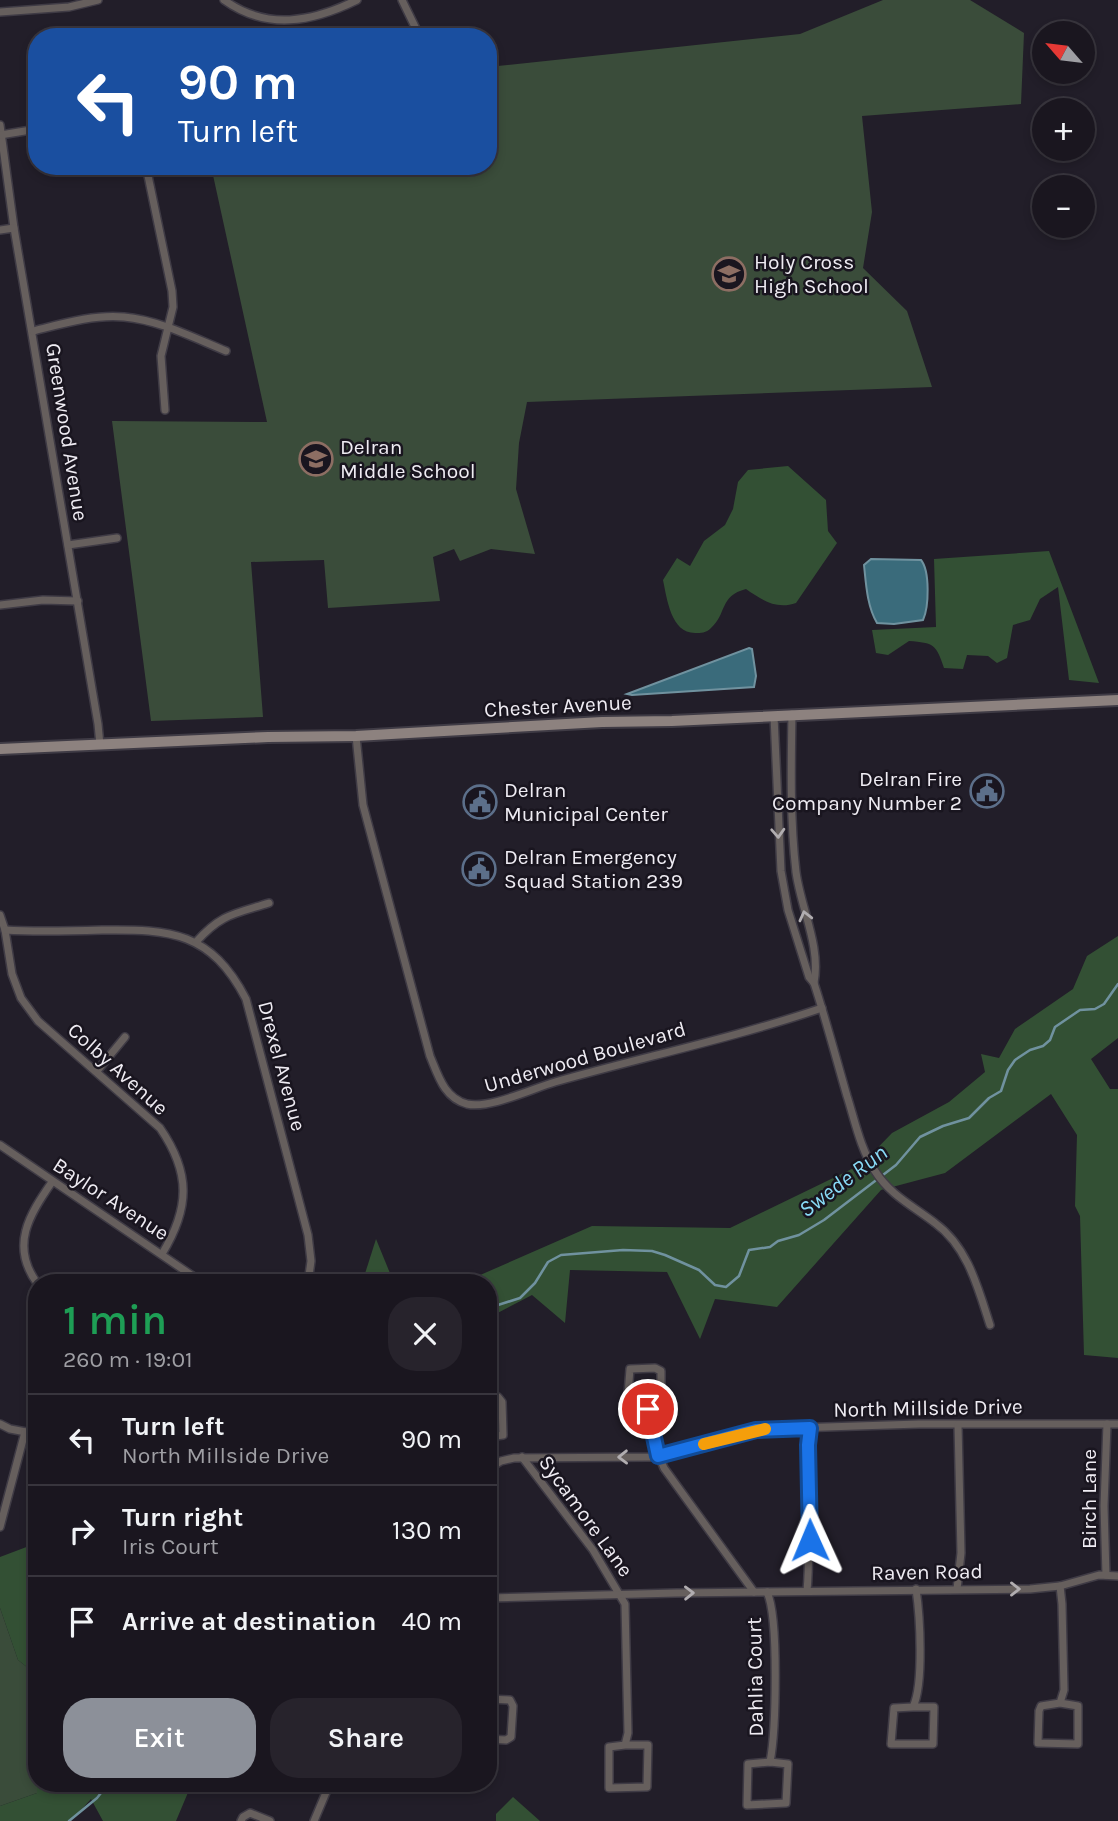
<!DOCTYPE html>
<html lang="en">
<head>
<meta charset="utf-8">
<style>
	body { margin:0; font-family:Karla,sans-serif; background:#27232c; color:#f1f3f6; height:100vh; display:flex; flex-direction:column; font-size:26px; white-space:nowrap }
	* { box-sizing:border-box; margin:0 }
	p { font-size:23px; color:#9f9fa4 }
	.icon { flex:none; width:38px; height:38px; fill:none; stroke:currentColor; stroke-width:2; stroke-linecap:round; stroke-linejoin:round }
	.map { position:relative; flex:1; overflow:hidden }
	.details { position:absolute; left:28px; top:1274px; width:469px; height:518px; display:flex; flex-direction:column; background:#1a161f; border-radius:28px; box-shadow:0 4px 10px #0003,0 0 0 2px #38353d }
	.details>* { flex:none }
	.hud { position:absolute; left:28px; top:28px; width:469px; height:147px; border-radius:28px; box-shadow:0 4px 10px #0003,0 0 0 2px #38353d; background:#1a4fa0; color:#fff; overflow:hidden }
	.needle { width:46px; rotate:298deg }
	.tools { position:absolute; left:1032px; top:21px; display:grid; gap:14px }
	.tools a { display:grid; place-items:center; width:63px; height:63px; border-radius:50%; background:#1a161f; box-shadow:0 4px 10px #0003,0 0 0 2px #38353d; font-size:35px }
	.pin { position:absolute; display:grid; place-items:center; width:60px; height:60px; color:#fff; margin:-30px; border:4px solid #fff; border-radius:50%; box-shadow:0 2px 7px #0007 }
	.me { position:absolute; width:77px; margin:-38px; rotate:359deg; stroke-linejoin:round; filter:drop-shadow(0 0 5px #0008) }
	.turn { display:flex; align-items:center; gap:24px; height:147px; padding:0 35px; font-size:32px }
	.turn .icon { width:91px; height:91px; stroke-width:2.5 }
	.turn b { display:block; font-size:49px; line-height:60px }
	.round { display:grid; place-items:center; flex:none; width:74px; height:74px; border-radius:28px; background:#27232c }
	.head { display:flex; align-items:center; justify-content:space-between; height:119px; padding:0 35px }
	h1 { font-size:42px; font-weight:600; line-height:52px; color:#1e9e55 }
	.action { display:flex; gap:14px; margin-top:auto; padding:14px 35px }
	.action a { flex:1; height:80px; border-radius:28px; background:#8c9099; color:#fff; font-size:28px; font-weight:600; line-height:80px; text-align:center }
	.action a+a { background:#27232c; color:#f1f3f6 }
	ul { padding:0; list-style:none }
	li { display:flex; align-items:center; gap:21px; height:91px; padding:0 35px; border-top:2px solid #38353d }
	li div { flex:1 }
	li b { display:block; font-size:26px }
	li em { font-style:normal }
	.map>svg:first-child { display:block }
	.green { fill:#3a4c3a }
	.forest { fill:#335034 }
	.water { fill:#3a6b7b; stroke:#70929f; stroke-width:2 }
	.lines { fill:none; stroke-linecap:round; stroke-linejoin:round }
	.stream { stroke:#70929f; stroke-width:2.5 }
	.street-casing { stroke:#3f3b45; stroke-width:10 }
	.secondary-casing { stroke:#3f3b45; stroke-width:14 }
	.street { stroke:#665f5d; stroke-width:7 }
	.secondary { stroke:#8d827f; stroke-width:10 }
	.oneway { stroke:#b1adb0 }
	.route-casing { stroke:#114b97; stroke-width:18 }
	.route { stroke:#1a73e8; stroke-width:12 }
	.slow { stroke:#f59e0b; stroke-width:12 }
	.labels { text-anchor:middle; dominant-baseline:central; stroke-width:5; stroke-linejoin:round; paint-order:stroke }
	.poi-label { font-size:21px; fill:#efecf3; stroke:#19151f; text-anchor:start }
	.street-label { font-size:21px; fill:#efecf3; stroke:#19151f }
	.water-label { font-size:23px; font-style:italic; fill:#88daf6; stroke:#19151f }
</style>
</head>
<body>
<div class="map">
<svg width="1118" height="1821" viewBox="0 0 1118 1821">
	<rect width="100%" height="100%" fill="#221e29"/>
	<!-- green -->
	<g class="green">
		<path d="M883 0H970L1024 33 1021 104 862 116 872 212 863 268 907 311 932 387 527 402 519 443 516 489 535 554 491 549 460 561 454 549 433 557 440 601 328 608 324 560 251 562 263 717 151 721 112 421 267 422 211 166H488V67L800 34Z"/>
		<path d="M0 1608 18 1660 37 1675V1793L0 1806Z"/>
	</g>
	<!-- forest -->
	<g class="forest">
		<path d="M788 466 826 500 828 531 837 543 796 603C776 610 762 600 746 589 719 596 727 614 711 628 706 633 701 633 695 633 671 633 667 599 663 580L677 558 690 566 704 541 725 525 733 509 738 482 748 470Z"/>
		<path d="M1049 551 1099 683 1069 680 1058 587 1040 599 1030 620 1013 625 1007 658 997 663 988 656 967 655 963 669 944 668C936 644 934 643 909 641L888 655 876 653 872 630 936 627 934 559Z"/>
		<path d="M1118 936V1038L1091 1059 1110 1089H1118V1358L1084 1355 1080 1216 1075 1206 1077 1135 1051 1094 945 1173 881 1190 777 1307 715 1299 700 1339 667 1272 570 1270 565 1323 532 1295 488 1318V1283H462L592 1226 730 1228 862 1164 892 1133 949 1102 985 1072 981 1054 999 1058 1015 1029 1073 989 1087 956Z"/>
		<path d="M376 1239 394 1283H362Z"/>
		<path d="M37 1543V1675L18 1660 0 1608V1557Z"/>
		<path d="M37 1783H192L176 1821H103L91 1799 71 1821H0V1806L37 1793Z"/>
		<path d="M513 1797 540 1821H496V1814Z"/>
	</g>
	<!-- water -->
	<g class="water">
		<path d="M871 559 921 560C930 571 929 607 923 620L894 624 877 623C867 606 866 584 864 565Z"/>
		<path d="M749 648 752 649 756 676 754 687 632 695 627 694Z"/>
	</g>
	<g class="lines">
		<!-- stream -->
		<g class="stream">
			<path d="M488 1311 498 1305 520 1298 535 1283 548 1262 561 1255 623 1250 652 1251 665 1255 699 1270 715 1285 726 1287 739 1276 749 1250 770 1247 778 1241 799 1235 824 1220 896 1165 920 1137 943 1126 969 1118 989 1098 1001 1091 1008 1070 1015 1060 1030 1050 1043 1046 1050 1040 1055 1027 1080 1010 1095 1009 1104 1004 1118 984"/>
			<path d="M69 1821 97 1798 109 1783"/>
		</g>
		<defs>
			<g id="street">
				<path d="M224 0C267 31 312 22 357 0"/>
				<path d="M402 0 420 37"/>
				<path d="M0 12 69 7 98 0"/>
				<path d="M0 125 14 228 98 724 100 745"/>
				<path d="M0 135 37 129"/>
				<path d="M146 166 172 291 173 307 161 356 165 410"/>
				<path d="M0 230 14 228"/>
				<path d="M33 331C61 324 94 314 124 317 159 320 194 338 226 351"/>
				<path d="M68 545 117 538"/>
				<path d="M0 605 43 600 78 601"/>
				<path d="M792 714C791 766 790 820 796 872 801 909 821 946 814 983"/>
				<path d="M774 716 781 871 788 910 809 977 814 983C826 1020 836 1058 847 1096 855 1121 860 1148 875 1171 890 1195 913 1206 935 1223 968 1247 978 1288 990 1325"/>
				<path d="M356 736 363 805 430 1056C438 1075 444 1098 467 1104 490 1109 531 1089 555 1082 643 1057 734 1038 822 1008"/>
				<path d="M0 915 5 930 12 974 21 998 38 1021 160 1128C191 1173 190 1208 162 1254"/>
				<path d="M5 930C37 932 70 931 102 930 171 929 211 932 246 999L308 1235 311 1261 308 1283"/>
				<path d="M196 942C221 914 234 914 269 903"/>
				<path d="M97 1071 125 1037"/>
				<path d="M0 1145 203 1283"/>
				<path d="M37 1283C10 1246 29 1215 52 1182"/>
				<path d="M655 1368 661 1371V1407L648 1409 627 1407 630 1369Z"/>
				<path d="M488 1397H498L502 1402 503 1435 488 1437"/>
				<path d="M648 1409 654 1444 664 1468 754 1592"/>
				<path d="M0 1424 10 1429 37 1434"/>
				<path d="M488 1453 491 1467"/>
				<path d="M522 1457 593 1550 625 1604 628 1733 625 1745 609 1747V1788L647 1787 648 1745H625"/>
				<path d="M488 1469 501 1461 514 1458 650 1457 764 1429 919 1424H1118"/>
				<path d="M0 1527 25 1432"/>
				<path d="M1106 1575 1104 1506 1107 1424"/>
				<path d="M1060 1586 1062 1604 1064 1690 1060 1703 1041 1706 1039 1711 1038 1743 1078 1744V1706L1060 1703"/>
				<path d="M957 1589 961 1553 958 1425"/>
				<path d="M807 1591C812 1537 804 1482 810 1428"/>
				<path d="M767 1592C779 1618 776 1731 770 1762"/>
				<path d="M488 1598 676 1593 1030 1589 1060 1586 1099 1575 1118 1576"/>
				<path d="M488 1699 510 1700 513 1706 511 1737 506 1740 488 1739"/>
				<path d="M913 1707H934L933 1744H891L894 1708 913 1707C924 1684 920 1616 916 1589"/>
				<path d="M770 1762 788 1764 786 1803 747 1805 748 1764Z"/>
				<path d="M241 1821 243 1817 250 1813 270 1821"/>
				<path d="M314 1821 330 1783"/>
			</g>
			<path id="secondary" d="M0 749 268 737 356 736 602 722 672 721 1118 700"/>
		</defs>
		<!-- street casing -->
		<use href="#street" class="street-casing"/>
		<!-- secondary casing -->
		<use href="#secondary" class="secondary-casing"/>
		<!-- street -->
		<use href="#street" class="street"/>
		<!-- secondary -->
		<use href="#secondary" class="secondary"/>
	</g>
	<!-- one-way arrows -->
	<defs><path id="oneway-chevron" d="M-2-3.5L2.5 0L-2 3.5" fill="none" stroke-width="1.6" stroke-linecap="round" stroke-linejoin="round" transform="scale(1.75)"/></defs>
	<g class="oneway">
		<use href="#oneway-chevron" transform="translate(778 833) rotate(87)"/>
		<use href="#oneway-chevron" transform="translate(805 916) rotate(-104)"/>
		<use href="#oneway-chevron" transform="translate(623 1457) rotate(179)"/>
		<use href="#oneway-chevron" transform="translate(1015 1589)"/>
		<use href="#oneway-chevron" transform="translate(689 1593) rotate(-1)"/>
	</g>
	<g class="lines">
		<defs>
			<path id="route" d="M648 1409 658 1456 756 1430 810 1428 808 1445 810 1540"/>
		</defs>
		<!-- route casing -->
		<use href="#route" class="route-casing"/>
		<!-- route -->
		<use href="#route" class="route"/>
		<!-- slow -->
		<path class="slow" d="M704 1444 765 1429"/>
	</g>
	<!-- icons -->
	<defs>
		<symbol id="school-ring" viewBox="-11 -11 22 22"><circle r="9.5" fill="#19151f" stroke="#8d6e63" stroke-width="1.5"/><path d="M0-5L7-2L0 1L-7-2ZM-4 1L0 2.5L4 1V4Q0 6-4 4Z" fill="#8d6e63"/></symbol>
		<symbol id="civic-ring" viewBox="-11 -11 22 22"><circle r="9.5" fill="#19151f" stroke="#5c6f8a" stroke-width="1.5"/><path d="M-.6-6.5H3V-4.5H.6V-3L4-1V1h2V6H-6V1h2V-1L-.6-3ZM-1.2 2.5V6h2.4V2.5Z" fill="#5c6f8a"/></symbol>
	</defs>
	<g fill-rule="evenodd">
		<use href="#school-ring" x="710" y="255" width="38" height="38"/>
		<use href="#school-ring" x="297" y="440" width="38" height="38"/>
		<use href="#civic-ring" x="968" y="772" width="38" height="38"/>
		<use href="#civic-ring" x="461" y="783" width="38" height="38"/>
		<use href="#civic-ring" x="460" y="850" width="38" height="38"/>
	</g>
	<g class="labels">
		<!-- poi labels -->
		<g class="poi-label">
			<text x="754" y="262">Holy Cross<tspan x="754" dy="24">High School</tspan></text>
			<text x="340" y="447">Delran<tspan x="340" dy="24">Middle School</tspan></text>
			<text x="962" y="779" text-anchor="end">Delran Fire<tspan x="962" dy="24">Company Number 2</tspan></text>
			<text x="504" y="790">Delran<tspan x="504" dy="24">Municipal Center</tspan></text>
			<text x="504" y="857">Delran Emergency<tspan x="504" dy="24">Squad Station 239</tspan></text>
		</g>
		<!-- street labels -->
		<g class="street-label">
			<text transform="translate(67 432) rotate(81)">Greenwood Avenue</text>
			<text transform="translate(558 706) rotate(-3)">Chester Avenue</text>
			<text transform="translate(585 1057) rotate(-16)">Underwood Boulevard</text>
			<text transform="translate(282 1066) rotate(75)">Drexel Avenue</text>
			<text transform="translate(118 1069) rotate(42)">Colby Avenue</text>
			<text transform="translate(111 1199) rotate(33)">Baylor Avenue</text>
			<text transform="translate(928 1408) rotate(-1)">North Millside Drive</text>
			<text transform="translate(1089 1499) rotate(-90)">Birch Lane</text>
			<text transform="translate(586 1516) rotate(54)">Sycamore Lane</text>
			<text transform="translate(927 1572) rotate(-1)">Raven Road</text>
			<text transform="translate(755 1677) rotate(-91)">Dahlia Court</text>
		</g>
		<!-- water labels -->
		<g class="water-label">
			<text transform="translate(843 1181) rotate(-37)">Swede Run</text>
		</g>
	</g>
</svg>
<div class="tools">
<a><svg class="needle" viewBox="-14 -14 28 28"><path d="M0-13l5 13h-10z" fill="#e53935"/><path d="M0 13l5-13h-10z" fill="#9f9fa4"/></svg></a>
<a>+</a>
<a>−</a>
</div>
<div class="pin" style="left:648px;top:1409px;background:#d93025"><svg class="icon" aria-label="arrive" viewBox="0 0 24 24"><path d="M6 21V4h12l-3 4 3 4H6"/></svg></div>
<svg class="me" style="left:810px;top:1540px" viewBox="-20 -20 40 40"><path d="M0-17L14 15 0 8-14 15z" fill="#1a73e8" stroke="#fff" stroke-width="4"/></svg>
<div class="hud">
<div class="turn"><svg class="icon" aria-label="left" viewBox="0 0 24 24"><path d="M17 20v-9H6M10 6l-5 5 5 5"/></svg><div><b>90 m</b>Turn left</div></div>
</div>
<section class="details">
<div class="head"><div><h1>1 min</h1><p>260 m · 19:01</p></div><a class="round"><svg class="icon" aria-label="close" viewBox="0 0 24 24"><path d="M6 6l12 12M18 6L6 18"/></svg></a></div>
<ul>
<li><svg class="icon" aria-label="left" viewBox="0 0 24 24"><path d="M17 20v-9H6M10 6l-5 5 5 5"/></svg><div><b>Turn left</b><p>North Millside Drive</p></div><em>90 m</em></li>
<li><svg class="icon" aria-label="right" viewBox="0 0 24 24"><path d="M7 20v-9h11M14 6l5 5-5 5"/></svg><div><b>Turn right</b><p>Iris Court</p></div><em>130 m</em></li>
<li><svg class="icon" aria-label="arrive" viewBox="0 0 24 24"><path d="M6 21V4h12l-3 4 3 4H6"/></svg><div><b>Arrive at destination</b></div><em>40 m</em></li>
</ul>
<div class="action"><a>Exit</a><a>Share</a></div>
</section>
</div>
</body>
</html>
